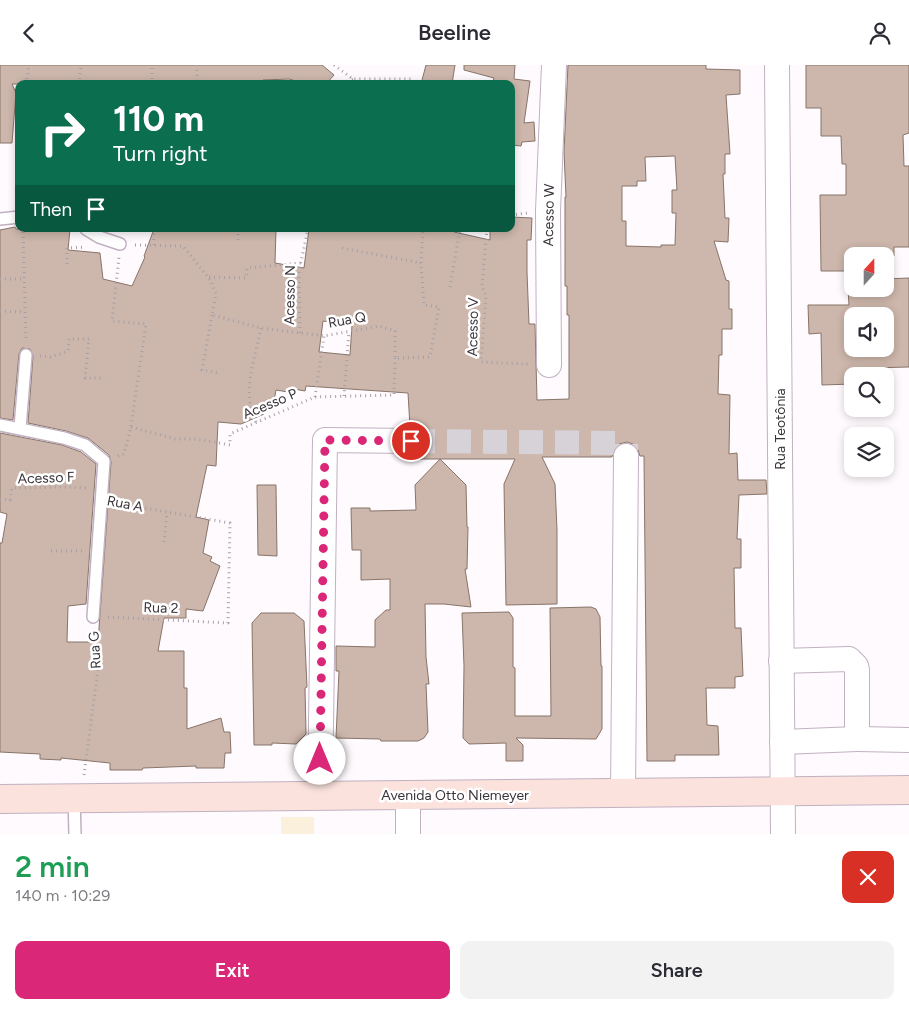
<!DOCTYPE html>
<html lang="en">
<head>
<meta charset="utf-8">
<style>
	body { margin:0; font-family:Figtree,sans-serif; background:#f2f2f3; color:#2b2b33; height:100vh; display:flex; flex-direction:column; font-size:19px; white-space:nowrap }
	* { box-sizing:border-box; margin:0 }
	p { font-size:16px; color:#7c7c81 }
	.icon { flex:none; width:28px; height:28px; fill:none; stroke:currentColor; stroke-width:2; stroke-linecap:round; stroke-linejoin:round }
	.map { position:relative; height:769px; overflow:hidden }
	.drawer { display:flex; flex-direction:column; background:#fff; flex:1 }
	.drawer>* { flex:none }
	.hud { position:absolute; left:15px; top:15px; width:500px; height:152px; border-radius:10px; box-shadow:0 2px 8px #0003; background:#0b6e4f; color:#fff; overflow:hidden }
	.needle { width:32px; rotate:21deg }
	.buttons { position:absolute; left:844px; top:182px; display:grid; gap:10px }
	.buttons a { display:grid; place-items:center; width:50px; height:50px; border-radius:10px; background:#fff; box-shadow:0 2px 8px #0003; font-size:25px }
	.pin { position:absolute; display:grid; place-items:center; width:42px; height:42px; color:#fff; margin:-21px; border:2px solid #fff; border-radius:50%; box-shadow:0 1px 5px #0007 }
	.me { position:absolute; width:55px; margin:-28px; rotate:0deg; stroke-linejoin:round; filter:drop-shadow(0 0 4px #0008) }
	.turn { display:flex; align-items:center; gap:18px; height:105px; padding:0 15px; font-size:22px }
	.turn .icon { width:65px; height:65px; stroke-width:2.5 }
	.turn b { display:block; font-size:35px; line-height:42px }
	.then { display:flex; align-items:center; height:48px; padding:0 15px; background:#0003; gap:10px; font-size:19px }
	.round { display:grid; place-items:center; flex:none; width:52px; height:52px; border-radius:10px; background:#f2f2f3 }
	.summary { display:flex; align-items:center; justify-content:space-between; height:85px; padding:0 15px }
	h1 { font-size:30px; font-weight:600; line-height:38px; color:#1e9e55 }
	.button { display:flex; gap:10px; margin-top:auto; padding:10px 15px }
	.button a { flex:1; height:58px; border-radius:10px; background:#db2777; color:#fff; font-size:20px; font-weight:600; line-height:58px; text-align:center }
	.button a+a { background:#f2f2f3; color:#2b2b33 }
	header { display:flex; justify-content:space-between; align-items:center; height:65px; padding:0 15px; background:#fff; font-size:22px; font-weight:600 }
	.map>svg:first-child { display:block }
	.commercial { fill:#fbf0db }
	.building { fill:#cdb6ab; stroke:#887469; fill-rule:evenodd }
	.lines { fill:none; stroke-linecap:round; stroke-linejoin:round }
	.minor-tunnel { stroke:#d7d2d7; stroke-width:24; stroke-dasharray:24 12; stroke-linecap:butt }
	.service-casing { stroke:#c1b1c1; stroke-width:14 }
	.minor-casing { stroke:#c1b1c1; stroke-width:26 }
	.secondary-casing { stroke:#c1b1c1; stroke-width:30 }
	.path { stroke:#a5a0a5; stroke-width:3; stroke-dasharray:1 4; stroke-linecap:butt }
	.service { stroke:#fff; stroke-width:11 }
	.minor { stroke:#fff; stroke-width:24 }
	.secondary { stroke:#fbe2dc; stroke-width:28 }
	.route { stroke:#db2777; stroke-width:9; stroke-dasharray:0 16.2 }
	.labels { text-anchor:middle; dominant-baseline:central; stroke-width:5; stroke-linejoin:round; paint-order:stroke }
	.street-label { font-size:14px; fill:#393339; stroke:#fff }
</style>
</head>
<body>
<header><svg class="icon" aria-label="back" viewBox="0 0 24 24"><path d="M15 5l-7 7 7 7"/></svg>Beeline<svg class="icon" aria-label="person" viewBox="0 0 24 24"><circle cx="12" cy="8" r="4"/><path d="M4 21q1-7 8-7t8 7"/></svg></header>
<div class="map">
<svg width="909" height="769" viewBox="0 0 909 769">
	<rect width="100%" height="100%" fill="#fefafe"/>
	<!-- commercial -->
	<rect class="commercial" x="281" y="752" width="33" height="17"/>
	<!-- building -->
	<g class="building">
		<path d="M0 0H322L334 10 326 19H305L289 14 263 15V19H12L16 28 12 78H0Z"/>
		<path d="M426 0H455L452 19H421Z"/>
		<path d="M464 0H515L514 14 530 16 524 58 534 57 535 76 522 77 521 81 511 80V19H492L494 13 464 5Z"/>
		<path d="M568 0H706V4L740 5V29L726 30 730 89H725V109H723L725 153H729L728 177 714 176 726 215 729 216V244H732V264H722V290H719L718 329 730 330 729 389 737 388 738 415H766L767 429 739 430 737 474H741V503H734L735 563H741L743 611 735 612V623H706L707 660 718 661 719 690H675V696H647L644 391H640L638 385 633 379 627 377 619 379 614 384 612 392H542L555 419 557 465V539L506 540 504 419 515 394H413L412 389 418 388 423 383 425 376 423 370 418 364 410 362 408 328 306 321 305 326 294 324V328L276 325 274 336 266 335 264 349 241 359 218 357 216 401 207 400 196 452 209 455 203 488 212 492 210 496 220 501 203 546 186 544V553H164L158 586H184V623H187V664L221 653 224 667H230L231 688H225L224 703H196V701L143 703 142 705H110V698L61 693V695L40 694V689L0 687V478H2L7 449 0 447V368L62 380 81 387 96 399 86 539 68 541 67 577H98L111 397 109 390 88 373 66 366 28 358 33 291 30 284 22 283 19 289 13 355 0 353V165L15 162 16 164H70L68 185 100 188 103 214 132 221 145 192 144 191 154 164H276L275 198 304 203 309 164H454V167L490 175V164H511V152L532 153 531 175H527V207L529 259H535L537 335 569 334V250H567V221H565V132H566L564 87ZM675 91 677 125H672V148H676L675 180H661V182L626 181V156H622V121H637V116H646L645 92ZM323 256 352 260 350 290 319 287Z"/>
		<path d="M806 0H909V68L903 70 904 101H909V182H894V191H852V206H821L820 130H846V99H842L841 71H821V43H806Z"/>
		<path d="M909 213V302L868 303 869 311H852V319L822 320 821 268 809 269 808 240H849L848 224H885V214ZM852 251H885V284H852Z"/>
		<path d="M440 394 466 420 467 462H468L467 504H465L471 542 444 539H425L426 592 429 619H426L428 667 424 673 418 676H381L380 674 336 673 339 606H336V581L375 582V555L386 545H390V514L361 515V485H352L351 443H370V446L416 445 415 420Z"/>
		<path d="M257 420H276L277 491 258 490Z"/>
		<path d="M591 542 596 544 600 552 601 601H602V664L596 674 516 673 523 680V696H506V678L469 679 463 673 464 601 462 548 509 547 513 553V602L515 603V651H551L550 543Z"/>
		<path d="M261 548H294L304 556 307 622 305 623 306 669 296 679 272 678V680H254L252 558Z"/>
	</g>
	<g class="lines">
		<!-- minor-tunnel -->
		<path class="minor-tunnel" d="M411 376 626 378V391"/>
		<defs>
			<g id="service">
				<path d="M0 154 19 152"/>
				<path d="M86 164 99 172 120 179"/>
				<path d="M0 360 64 373 85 380 104 396 93 552"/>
				<path d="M20 363 26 290"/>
				<path d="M74 733 75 769"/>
			</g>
			<g id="minor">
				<path d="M777 0 783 769"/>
				<path d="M549 300 548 146 554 0"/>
				<path d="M781 596 849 594 856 601 857 605V674L909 675"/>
				<path d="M782 677 857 674"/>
				<path d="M623 729 626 391"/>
				<path d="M408 730V769"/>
				<path d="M320 731 325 375 411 376"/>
			</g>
			<path id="secondary" d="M0 734 909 725"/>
		</defs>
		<!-- service casing -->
		<use href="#service" class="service-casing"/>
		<!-- minor casing -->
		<use href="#minor" class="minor-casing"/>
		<!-- secondary casing -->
		<use href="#secondary" class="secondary-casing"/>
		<!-- path -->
		<g class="path">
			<path d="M196 0 198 19"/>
			<path d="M334 0 353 14H412V19"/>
			<path d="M26 19 29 0"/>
			<path d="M79 19 81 0"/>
			<path d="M152 19V0"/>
			<path d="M343 19 353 14V19"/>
			<path d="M511 150 528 148"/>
			<path d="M153 164 154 180"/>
			<path d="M238 164V179"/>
			<path d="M487 164 482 222 486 230 481 297 528 299"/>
			<path d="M23 167 26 276"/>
			<path d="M135 180 183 181 211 216 216 229 212 250 261 263 324 271 379 261 395 266V293L430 292 439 242 424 240 421 198 423 164"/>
			<path d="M342 183 421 198"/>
			<path d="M67 199V183L86 182"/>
			<path d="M209 212 246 213 247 203 301 198"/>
			<path d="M0 214H24"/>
			<path d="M450 222 460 164"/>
			<path d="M0 246 25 247"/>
			<path d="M212 250 202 305 218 308"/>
			<path d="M300 268 299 206 308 164"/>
			<path d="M40 291 51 292 68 286 69 274H89L85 313H103"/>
			<path d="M344 331 349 267"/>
			<path d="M315 332 324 271"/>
			<path d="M256 357C241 328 255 294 261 263"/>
			<path d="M131 362 175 374H197L230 380V369L315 332 394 330 395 293"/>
			<path d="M118 391 124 389 131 362 146 259 112 256 119 192"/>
			<path d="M0 434 10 435 12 423 62 422 88 423"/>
			<path d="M164 477 167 447"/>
			<path d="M51 486H83"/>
			<path d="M108 552 228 558 230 458 116 438"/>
			<path d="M84 710 98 604 94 567"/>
		</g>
		<!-- service -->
		<use href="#service" class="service"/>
		<!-- minor -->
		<use href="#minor" class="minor"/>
		<!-- secondary -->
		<use href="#secondary" class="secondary"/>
	</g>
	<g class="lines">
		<!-- route -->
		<path class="route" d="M320 694 325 375 411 376"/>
	</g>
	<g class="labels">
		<!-- street labels -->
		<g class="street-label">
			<text transform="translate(549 150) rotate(-89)">Acesso W</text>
			<text transform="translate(290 230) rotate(-89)">Acesso N</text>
			<text transform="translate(347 255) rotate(-10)">Rua Q</text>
			<text transform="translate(473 262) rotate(-89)">Acesso V</text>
			<text transform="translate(270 339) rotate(-23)">Acesso P</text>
			<text transform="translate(780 364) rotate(-90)">Rua Teotônia</text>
			<text transform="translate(46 413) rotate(-2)">Acesso F</text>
			<text transform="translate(125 439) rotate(11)">Rua A</text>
			<text transform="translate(161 543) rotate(2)">Rua 2</text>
			<text transform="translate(95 585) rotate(-94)">Rua G</text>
			<text x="455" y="730">Avenida Otto Niemeyer</text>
		</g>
	</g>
</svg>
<div class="buttons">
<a><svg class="needle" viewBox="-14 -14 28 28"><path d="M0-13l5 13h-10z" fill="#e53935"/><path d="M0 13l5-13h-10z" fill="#7c7c81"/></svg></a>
<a><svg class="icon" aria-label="sound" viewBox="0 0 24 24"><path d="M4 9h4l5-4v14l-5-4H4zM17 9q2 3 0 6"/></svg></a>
<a><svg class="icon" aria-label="search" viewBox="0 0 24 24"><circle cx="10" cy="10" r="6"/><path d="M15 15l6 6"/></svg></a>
<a><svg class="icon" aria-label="layers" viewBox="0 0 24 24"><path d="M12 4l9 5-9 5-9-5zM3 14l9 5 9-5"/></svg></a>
</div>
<div class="pin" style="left:411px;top:376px;background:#d93025"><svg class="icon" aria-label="arrive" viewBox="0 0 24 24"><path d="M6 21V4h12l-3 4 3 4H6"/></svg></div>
<svg class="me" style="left:320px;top:694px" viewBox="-20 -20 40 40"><circle r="19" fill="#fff"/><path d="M0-13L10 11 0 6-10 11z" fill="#db2777"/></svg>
<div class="hud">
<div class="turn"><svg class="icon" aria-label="right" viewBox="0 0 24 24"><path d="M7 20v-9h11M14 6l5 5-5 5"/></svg><div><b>110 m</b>Turn right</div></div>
<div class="then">Then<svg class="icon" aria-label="arrive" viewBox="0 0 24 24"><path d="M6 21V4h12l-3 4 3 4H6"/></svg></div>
</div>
</div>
<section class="drawer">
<div class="summary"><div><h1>2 min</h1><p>140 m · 10:29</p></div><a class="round" style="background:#d93025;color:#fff"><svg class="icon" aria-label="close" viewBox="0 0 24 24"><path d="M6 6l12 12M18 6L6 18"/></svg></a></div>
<div class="button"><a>Exit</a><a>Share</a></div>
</section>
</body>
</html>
